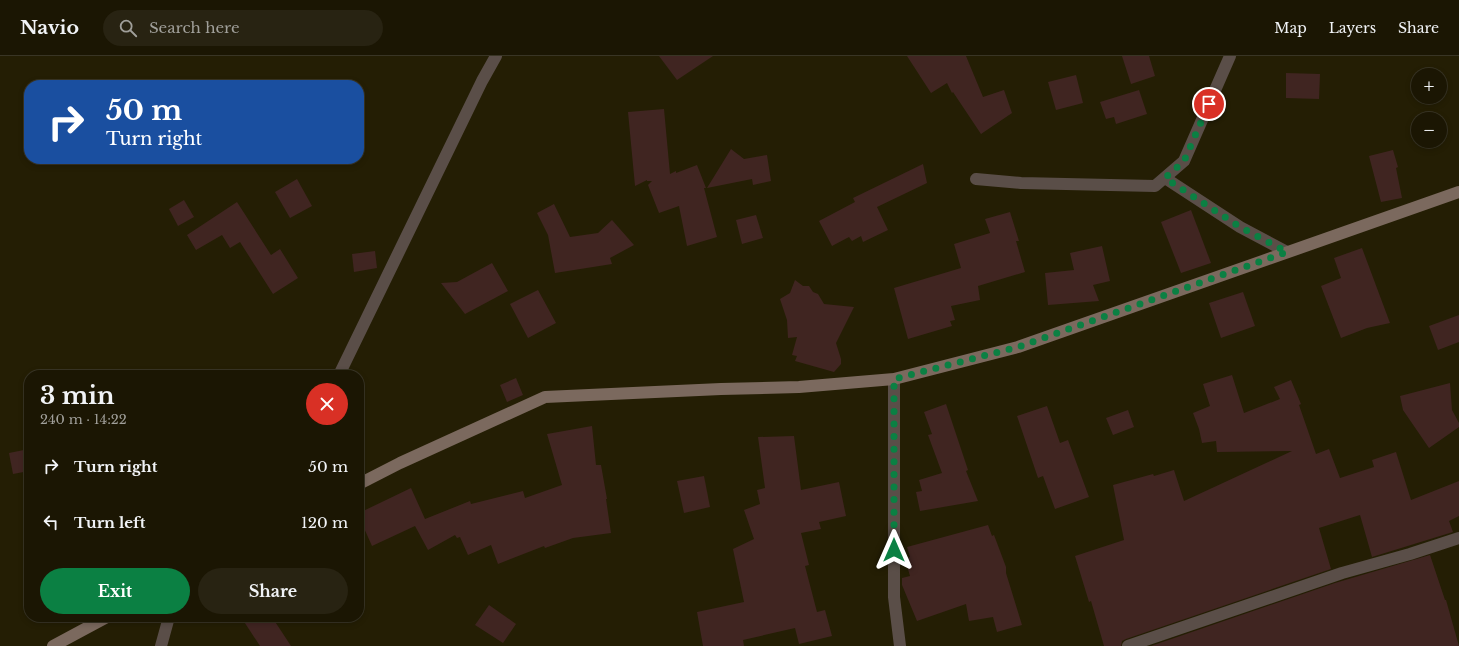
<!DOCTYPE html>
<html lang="en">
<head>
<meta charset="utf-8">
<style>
	body { margin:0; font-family:"Libre Baskerville",serif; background:#282312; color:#f1f3f6; height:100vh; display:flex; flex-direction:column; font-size:15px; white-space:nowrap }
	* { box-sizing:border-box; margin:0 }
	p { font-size:13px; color:#a09f9a }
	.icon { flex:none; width:22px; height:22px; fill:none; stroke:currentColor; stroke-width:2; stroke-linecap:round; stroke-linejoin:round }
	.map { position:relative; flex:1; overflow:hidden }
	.side { position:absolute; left:24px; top:314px; width:340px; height:252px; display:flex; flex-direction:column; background:#1b1603; border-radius:16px; box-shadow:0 2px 6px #0003,0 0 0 1px #393525 }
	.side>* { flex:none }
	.top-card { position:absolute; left:24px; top:24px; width:340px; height:84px; border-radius:16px; box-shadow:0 2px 6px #0003,0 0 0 1px #393525; background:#1a4fa0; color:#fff; overflow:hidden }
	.tools { position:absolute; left:1411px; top:12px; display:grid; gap:8px }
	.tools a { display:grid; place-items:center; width:36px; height:36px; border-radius:50%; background:#1b1603; box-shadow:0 2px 6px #0003,0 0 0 1px #393525; font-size:20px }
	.pin { position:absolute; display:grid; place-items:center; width:34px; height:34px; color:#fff; margin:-17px; border:2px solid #fff; border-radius:50%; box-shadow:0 1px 4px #0007 }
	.me { position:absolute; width:44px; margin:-22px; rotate:0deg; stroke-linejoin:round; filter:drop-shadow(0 0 3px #0008) }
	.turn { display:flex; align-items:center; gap:14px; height:84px; padding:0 16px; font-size:18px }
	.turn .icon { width:52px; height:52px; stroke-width:2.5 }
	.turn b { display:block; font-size:28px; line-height:34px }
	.round { display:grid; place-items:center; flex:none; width:42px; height:42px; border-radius:21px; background:#282312 }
	.headline { display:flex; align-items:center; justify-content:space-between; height:68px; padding:0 16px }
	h1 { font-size:24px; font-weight:700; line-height:30px }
	.cta { display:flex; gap:8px; margin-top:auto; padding:8px 16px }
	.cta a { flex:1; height:46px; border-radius:24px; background:#0b8043; color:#fff; font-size:16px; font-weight:700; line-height:46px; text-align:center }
	.cta a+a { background:#282312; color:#f1f3f6 }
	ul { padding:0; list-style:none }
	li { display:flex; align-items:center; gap:12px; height:56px; padding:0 16px }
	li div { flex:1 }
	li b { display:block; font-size:15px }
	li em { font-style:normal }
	header { display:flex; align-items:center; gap:24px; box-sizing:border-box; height:56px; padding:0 20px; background:#1b1603; border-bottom:1px solid #393525 }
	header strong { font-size:19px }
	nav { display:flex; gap:22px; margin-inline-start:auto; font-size:14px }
	.search { width:280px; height:36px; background:#282312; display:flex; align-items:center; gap:10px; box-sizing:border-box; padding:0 14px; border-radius:22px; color:#a09f9a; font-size:15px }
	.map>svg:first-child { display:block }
	.building { fill:#402521 }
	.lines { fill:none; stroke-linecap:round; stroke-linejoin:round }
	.street { stroke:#5a4e48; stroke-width:12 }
	.secondary { stroke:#7b695e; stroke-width:12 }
	.route { stroke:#0b8043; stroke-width:7; stroke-dasharray:0 12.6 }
</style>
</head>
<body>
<header>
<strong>Navio</strong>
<div class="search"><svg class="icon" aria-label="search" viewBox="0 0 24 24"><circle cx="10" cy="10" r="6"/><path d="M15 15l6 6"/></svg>Search here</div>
<nav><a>Map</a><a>Layers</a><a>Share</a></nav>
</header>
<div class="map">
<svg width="1459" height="590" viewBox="0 0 1459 590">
	<rect width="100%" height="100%" fill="#241e04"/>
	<!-- building -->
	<g class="building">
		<path d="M659 0H713L677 24Z"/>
		<path d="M907 0H966L983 41 1004 34 1012 57 981 78 953 36 952 37 947 27 931 37Z"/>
		<path d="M1122 0H1149L1155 20 1131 28Z"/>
		<path d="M1286 17 1320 18 1319 43 1286 42Z"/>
		<path d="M1076 19 1083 47 1056 54 1048 26Z"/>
		<path d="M1139 34 1147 58 1116 68 1114 61 1106 63 1100 46Z"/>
		<path d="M664 53 670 118 676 115V117L697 109 706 132H704L717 181 687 190 679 150 659 157 648 129 652 125H647V124L635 130 628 56Z"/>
		<path d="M731 93 744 103 767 99 771 125 753 129 752 123 707 132Z"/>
		<path d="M1393 94 1398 111 1396 112 1402 142 1381 146 1369 100Z"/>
		<path d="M923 108 927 127 877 151 888 174 863 186 861 180 852 185 849 181 832 190 819 165 855 146 853 142Z"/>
		<path d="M297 123 312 150 290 162 275 136Z"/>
		<path d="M184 144 194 161 178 170 169 153Z"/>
		<path d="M237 146 271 199 280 193 298 222 273 238 240 186 230 192 222 179 196 194 187 179Z"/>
		<path d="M554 148 570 181 598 177 612 164 634 189 610 202 612 208 555 217 548 179 537 157Z"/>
		<path d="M1191 154 1211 207 1181 217 1161 166Z"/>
		<path d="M1010 156 1019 185H1016L1025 216 978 230 980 244 951 250 955 264 950 265 952 270 908 283 894 232 961 212 954 188 990 177 985 163Z"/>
		<path d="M756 159 763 182 742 188 736 164Z"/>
		<path d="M1102 190 1110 225 1093 229 1099 245 1048 249 1045 217 1074 214 1070 197Z"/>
		<path d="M1362 192 1390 267 1367 272 1341 282 1321 230 1341 222 1334 202Z"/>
		<path d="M375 195 377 212 354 216 352 198Z"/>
		<path d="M492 207 508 235 465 258 441 227 457 226Z"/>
		<path d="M795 224 803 230H809L813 236 818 238 824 248 854 251 836 287 841 303V308L834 316 795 305 797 300 792 299 797 281 788 282 787 264 780 243 790 237Z"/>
		<path d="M538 234 556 267 528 282 510 248Z"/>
		<path d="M1243 236 1255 270 1221 282 1209 247Z"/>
		<path d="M1459 259V286L1438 294 1429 270Z"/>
		<path d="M1232 319 1244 357 1280 343 1274 331 1291 324 1301 348 1299 349 1316 398 1329 393 1340 422 1374 411 1372 404 1396 396 1411 444 1459 425V460L1449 465 1453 476 1372 501 1360 459 1319 472 1331 513 1126 583 1122 585 1121 590H1104L1091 545 1089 546 1075 500 1124 484 1113 429 1153 418 1154 420 1174 414 1184 445 1292 395 1217 396 1216 385 1202 387 1199 373 1193 357 1210 350 1203 328Z"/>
		<path d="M516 322 523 339 507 346 500 329Z"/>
		<path d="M1450 327 1452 354 1459 367V371L1429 392 1403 354 1400 340Z"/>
		<path d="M946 348 968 414 966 415 978 445 920 455 916 436 922 435 919 424 942 417 928 379 932 378 924 356Z"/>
		<path d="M1047 350 1060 387 1068 384 1089 441 1055 453 1043 420 1038 422 1017 360Z"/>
		<path d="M1128 354 1134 371 1113 379 1106 362Z"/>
		<path d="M592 370 596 409H601L607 443H606L611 477 573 482 545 492 544 490 498 508 491 489 468 499 460 481 457 482 455 479 428 494 415 470 372 490 359 461V457L411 432 425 463 470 445 471 448 523 435 525 442 562 429 547 378Z"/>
		<path d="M794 380 801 434 839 426 846 460 819 466 821 473 801 477 809 509 805 510 817 556 825 554 832 580 799 588 795 572 743 584 744 590H703L697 556 744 546 733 493 754 483 744 454 760 448 757 434 765 432 758 381Z"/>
		<path d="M29 393V415L13 418 9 397Z"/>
		<path d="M704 420 710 451 684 457 677 425Z"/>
		<path d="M988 469 992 480 994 479 1006 511V517L1022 569 997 576 993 561 969 565 966 548 917 565 902 529V522L910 520 905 503 910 501 907 491Z"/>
		<path d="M1430 499 1445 544H1446L1459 590H1151L1335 527Z"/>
		<path d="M489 549 516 568 503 587 475 569Z"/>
		<path d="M241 561H272L291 590H260Z"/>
	</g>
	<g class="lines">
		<!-- street -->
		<g class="street">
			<path d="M1165 122 1240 171 1287 196"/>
			<path d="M976 123 1021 127 1155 130 1184 105 1230 0"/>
			<path d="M339 319 482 25 496 0"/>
			<path d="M894 323V541L900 590"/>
			<path d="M161 590 169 561"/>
			<path d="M1128 590 1342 517 1410 498 1459 482"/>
		</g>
		<!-- secondary -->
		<g class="secondary">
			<path d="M359 428 400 407 545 341 721 333 799 331 894 323 1018 291 1459 136"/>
			<path d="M53 590 107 561"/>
		</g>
	</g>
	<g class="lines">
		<!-- route -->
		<path class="route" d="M894 494V323L1018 291 1287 196 1240 171 1165 122 1184 105 1209 48"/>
	</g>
</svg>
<div class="tools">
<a>+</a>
<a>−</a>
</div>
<div class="pin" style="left:1209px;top:48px;background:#d93025"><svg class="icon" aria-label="arrive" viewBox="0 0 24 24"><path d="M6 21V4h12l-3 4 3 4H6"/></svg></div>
<svg class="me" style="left:894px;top:494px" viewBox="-20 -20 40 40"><path d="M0-17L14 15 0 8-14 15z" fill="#0b8043" stroke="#fff" stroke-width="4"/></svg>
<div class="top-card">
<div class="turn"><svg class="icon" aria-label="right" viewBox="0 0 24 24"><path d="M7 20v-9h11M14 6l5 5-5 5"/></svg><div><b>50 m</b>Turn right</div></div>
</div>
<section class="side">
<div class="headline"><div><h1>3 min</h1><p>240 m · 14:22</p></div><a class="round" style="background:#d93025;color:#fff"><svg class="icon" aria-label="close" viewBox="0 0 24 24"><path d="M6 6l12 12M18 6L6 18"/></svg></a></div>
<ul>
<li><svg class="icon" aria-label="right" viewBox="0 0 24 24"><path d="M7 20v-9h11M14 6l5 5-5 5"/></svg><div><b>Turn right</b></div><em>50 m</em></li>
<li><svg class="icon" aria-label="left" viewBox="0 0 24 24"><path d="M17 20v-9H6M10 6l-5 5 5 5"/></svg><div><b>Turn left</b></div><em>120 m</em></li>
</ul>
<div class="cta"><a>Exit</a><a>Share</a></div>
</section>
</div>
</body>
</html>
